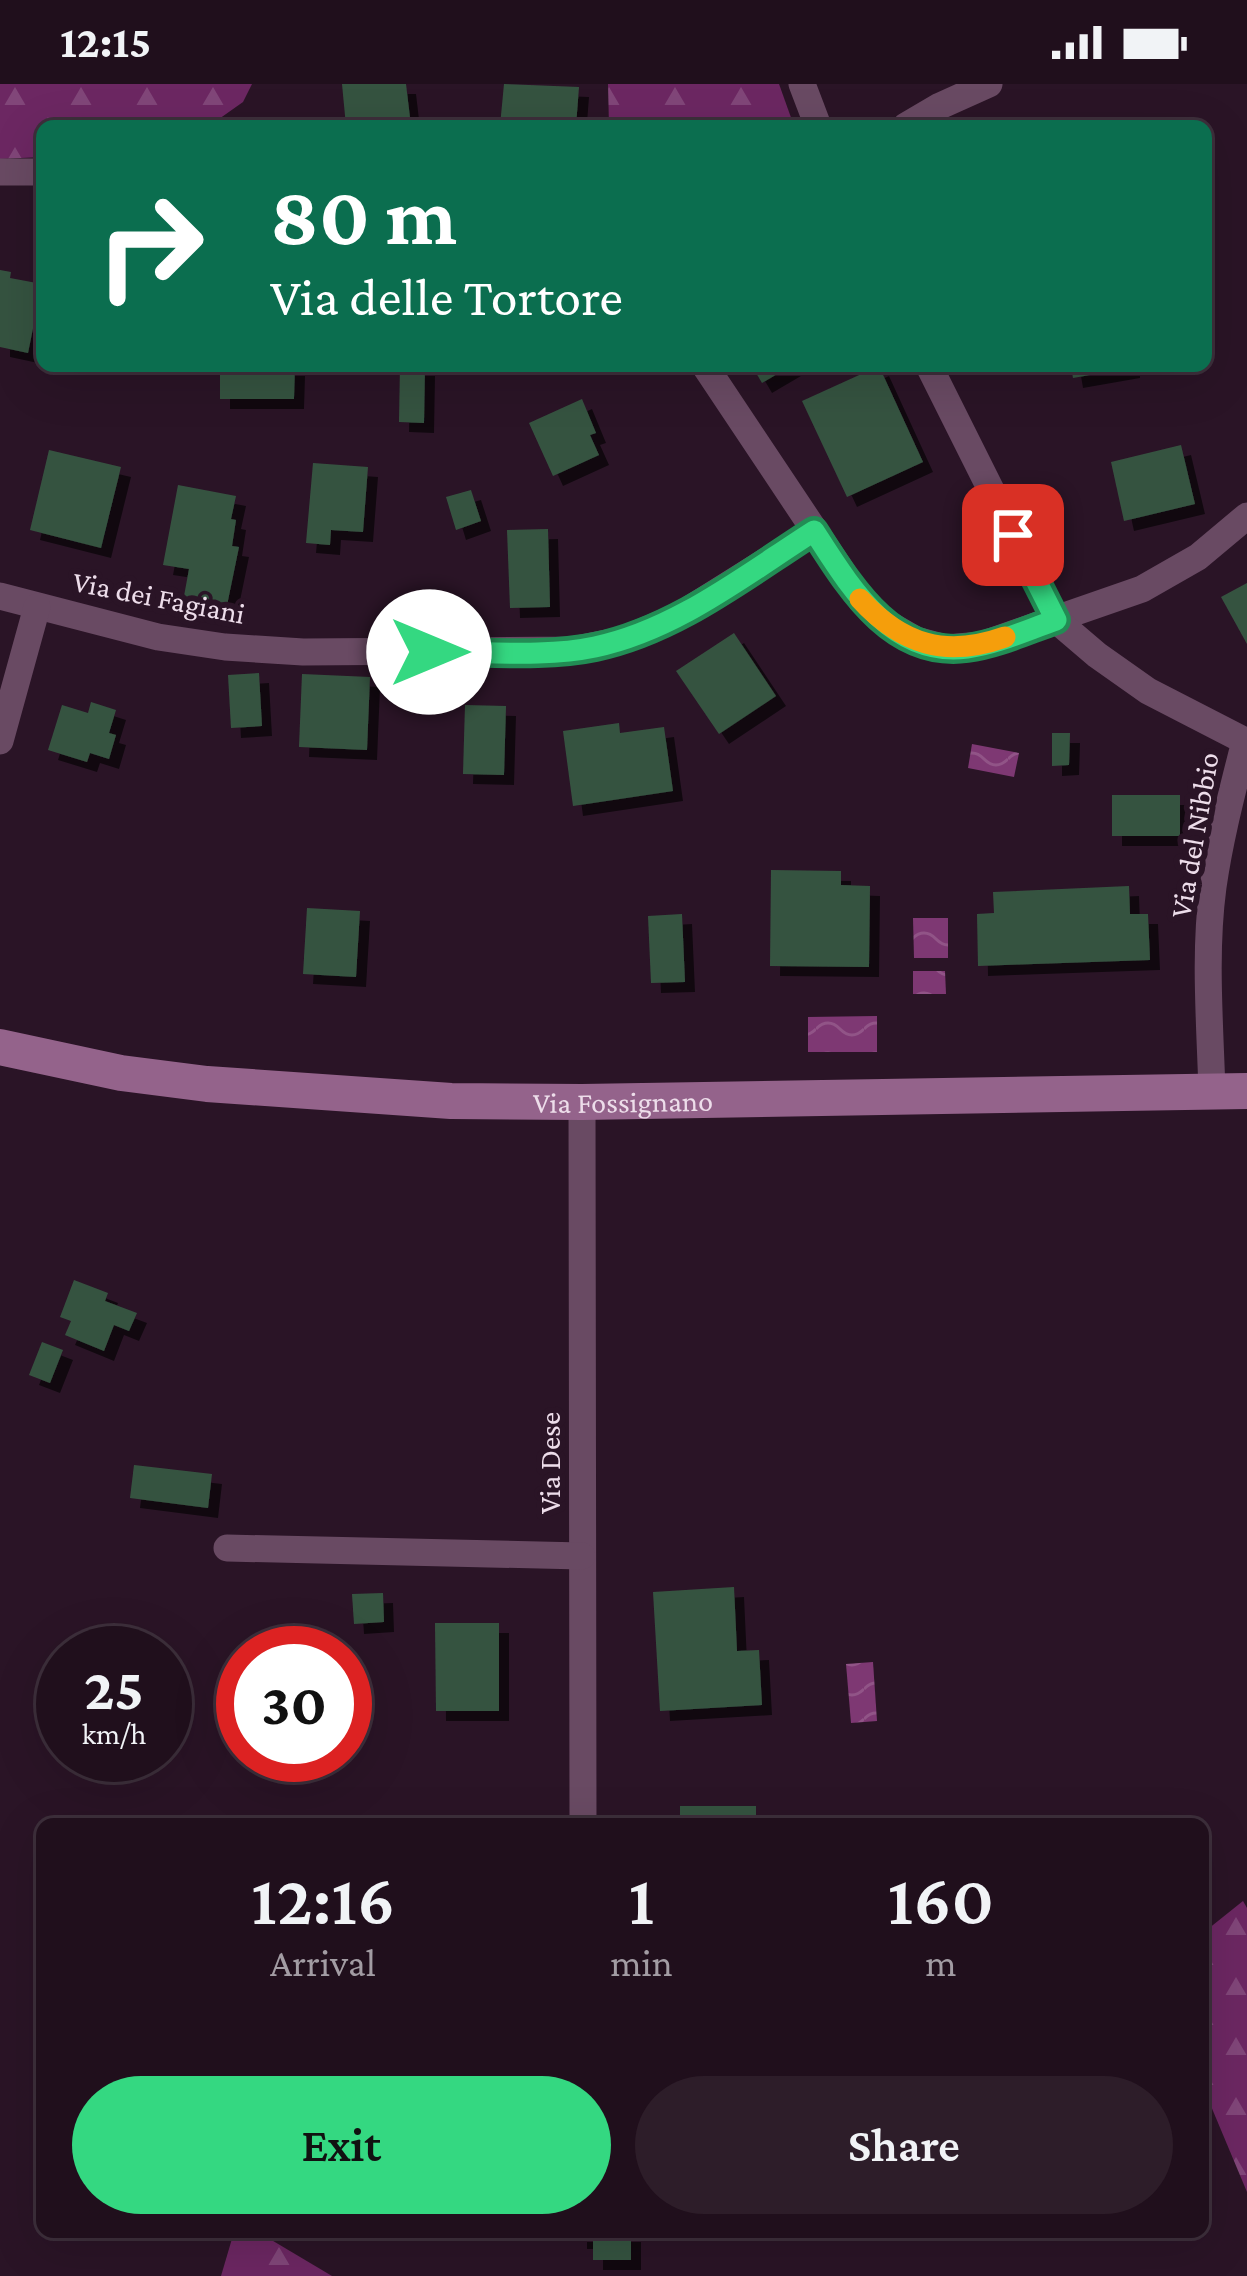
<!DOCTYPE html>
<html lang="en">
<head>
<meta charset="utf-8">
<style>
	body { margin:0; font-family:"Crimson Pro",serif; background:#2d1d29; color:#f1f3f6; height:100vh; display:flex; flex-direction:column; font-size:45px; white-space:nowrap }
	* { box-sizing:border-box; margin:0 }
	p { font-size:39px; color:#a29ca3 }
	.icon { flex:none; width:66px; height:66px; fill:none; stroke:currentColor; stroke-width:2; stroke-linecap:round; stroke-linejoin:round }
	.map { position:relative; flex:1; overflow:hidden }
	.sheet { position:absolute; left:36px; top:1734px; width:1173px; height:420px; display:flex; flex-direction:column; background:#200f1c; border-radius:18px; box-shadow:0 12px 48px #0002,0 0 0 3px #3d2f3b }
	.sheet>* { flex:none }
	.top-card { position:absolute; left:36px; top:36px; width:1176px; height:252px; border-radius:18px; box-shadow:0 12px 48px #0002,0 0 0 3px #3d2f3b; background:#0b6e4f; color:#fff; overflow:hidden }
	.speed { position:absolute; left:36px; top:1542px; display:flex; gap:24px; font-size:60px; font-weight:700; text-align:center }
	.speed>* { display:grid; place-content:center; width:156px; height:156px; border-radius:50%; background:#200f1c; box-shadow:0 12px 48px #0002,0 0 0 3px #3d2f3b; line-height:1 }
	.speed small { font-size:30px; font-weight:400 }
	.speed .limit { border:18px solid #d22; background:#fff; color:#111 }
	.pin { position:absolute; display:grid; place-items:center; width:102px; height:102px; color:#fff; margin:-51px; border-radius:24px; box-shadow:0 6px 18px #0006 }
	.me { position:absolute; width:132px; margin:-66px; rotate:90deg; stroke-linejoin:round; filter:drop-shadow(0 0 9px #0008) }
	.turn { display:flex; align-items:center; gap:42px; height:252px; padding:0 36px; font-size:54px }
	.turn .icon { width:156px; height:156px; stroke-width:2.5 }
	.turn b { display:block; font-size:84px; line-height:102px }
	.eta { display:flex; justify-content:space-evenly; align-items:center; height:204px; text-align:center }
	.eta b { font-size:72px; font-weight:600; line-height:84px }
	.primary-button { display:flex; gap:24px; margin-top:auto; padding:24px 36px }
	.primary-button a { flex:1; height:138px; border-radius:72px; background:#34d881; color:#111; font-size:48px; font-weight:600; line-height:138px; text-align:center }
	.primary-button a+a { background:#2d1d29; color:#f1f3f6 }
	.status { display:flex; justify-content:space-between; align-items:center; height:84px; padding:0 60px; background:#200f1c; direction:ltr }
	.status svg { height:33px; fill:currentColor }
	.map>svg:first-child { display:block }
	.forest { fill:url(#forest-firs) }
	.water { fill:url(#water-waves) }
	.building { fill:#365340; filter:url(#shadow) }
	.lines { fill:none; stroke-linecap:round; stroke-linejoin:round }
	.street { stroke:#694a63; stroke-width:27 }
	.secondary { stroke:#94638b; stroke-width:36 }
	.route-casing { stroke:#228c54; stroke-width:30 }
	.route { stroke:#34d881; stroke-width:21 }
	.slow { stroke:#f59e0b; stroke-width:21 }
	.labels { text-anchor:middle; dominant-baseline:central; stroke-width:12; stroke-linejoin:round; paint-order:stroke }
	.street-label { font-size:30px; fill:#edddea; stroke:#2a1426 }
</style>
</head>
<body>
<div class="status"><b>12:15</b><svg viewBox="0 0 49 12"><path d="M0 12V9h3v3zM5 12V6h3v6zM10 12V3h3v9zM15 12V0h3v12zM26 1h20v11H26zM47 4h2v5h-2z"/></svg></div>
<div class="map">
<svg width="1247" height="2192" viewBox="0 0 1247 2192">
	<defs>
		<pattern id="forest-firs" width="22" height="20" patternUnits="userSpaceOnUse" patternTransform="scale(3)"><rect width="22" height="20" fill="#6c2762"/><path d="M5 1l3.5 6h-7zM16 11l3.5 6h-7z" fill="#814679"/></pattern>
		<pattern id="water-waves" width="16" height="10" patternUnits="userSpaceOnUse" patternTransform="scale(3)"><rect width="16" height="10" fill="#7e3873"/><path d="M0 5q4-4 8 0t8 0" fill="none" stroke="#915487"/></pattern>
		<filter id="shadow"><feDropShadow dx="10" dy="10" stdDeviation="0" flood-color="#0009"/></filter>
	</defs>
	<rect width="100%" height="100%" fill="#2a1426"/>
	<!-- forest -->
	<g class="forest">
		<path d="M0 0H252L243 18 209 42H42V73L0 75Z"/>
		<path d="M608 0H779L794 42H609Z"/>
		<path d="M1243 1817 1247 1824V2108L1203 2003V1849Z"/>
		<path d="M234 2148H258L332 2192H221Z"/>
	</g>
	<!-- water -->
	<g class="water">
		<path d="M972 660 1019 669 1014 693 968 684Z"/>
		<path d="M913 834H948V874H914Z"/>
		<path d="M913 887H945L946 910H913Z"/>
		<path d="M877 932V968H808V933Z"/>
		<path d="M873 1578 877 1637 851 1639 846 1580Z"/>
	</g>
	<!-- building -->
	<g class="building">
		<path d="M342 0H406L411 42H346Z"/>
		<path d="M504 0 579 3 576 42H500Z"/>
		<path d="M0 186 11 188 10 194 42 200 28 269 0 263Z"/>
		<path d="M220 282H295L294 315H220Z"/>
		<path d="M400 282H425L424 339 399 338Z"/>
		<path d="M752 282H791L762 299Z"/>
		<path d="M879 282 923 378 847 413 802 317Z"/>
		<path d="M1071 282H1130V284L1073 294Z"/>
		<path d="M582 315 596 349 590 351 599 371 553 392 529 339Z"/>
		<path d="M1181 361 1195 420 1124 437 1111 378Z"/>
		<path d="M49 366 121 383 101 464 30 446Z"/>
		<path d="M313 379 368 383 363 448 331 446 330 461 306 459Z"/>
		<path d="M178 401 236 412 231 435 236 436 232 462 239 463 225 531 182 523 189 485 163 481Z"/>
		<path d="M471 406 481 437 456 446 446 413Z"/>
		<path d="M548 445 550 523 510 524 507 446Z"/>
		<path d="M1247 499V560L1221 513Z"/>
		<path d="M734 549 776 612 719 650 676 587Z"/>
		<path d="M259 589 262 642 231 644 228 591Z"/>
		<path d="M302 590 370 593 367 666 299 663Z"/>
		<path d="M91 618 116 626 109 649 116 651 109 675 90 669 87 678 48 666 62 621 88 629Z"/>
		<path d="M465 621 506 622 504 691 463 690Z"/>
		<path d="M619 639 620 649 664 643 673 707 573 722 563 647Z"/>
		<path d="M1052 649H1070L1069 681 1052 682Z"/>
		<rect x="1112" y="711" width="68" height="41"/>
		<path d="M771 786 841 787V801L870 802 869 883 770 882Z"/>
		<path d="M1129 802 1130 830H1148L1150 876 978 882 977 830 994 829 993 808Z"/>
		<path d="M307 824 360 827 356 893 303 890Z"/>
		<path d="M682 830 685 898 651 899 648 832Z"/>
		<path d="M74 1196 108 1209 105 1217 137 1229 129 1247 114 1241 104 1267 65 1251 71 1237 60 1233Z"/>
		<path d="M42 1258 63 1266 50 1299 29 1291Z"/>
		<path d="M134 1381 212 1390 208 1424 130 1414Z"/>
		<path d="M734 1503 737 1567 759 1566 762 1621 660 1627 653 1508Z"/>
		<path d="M383 1509 384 1538 354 1540 352 1510Z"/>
		<path d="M435 1539H499V1627H436Z"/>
		<rect x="680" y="1722" width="76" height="18"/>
		<path d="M577 2148H631V2176H593V2155H577Z"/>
	</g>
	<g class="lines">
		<!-- street -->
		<g class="street">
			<path d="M802 0 818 42"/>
			<path d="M906 42 940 22 989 0"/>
			<path d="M0 88H42"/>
			<path d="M705 282 861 516 883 537 916 556 946 564 981 561 1142 505 1198 473 1247 432"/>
			<path d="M929 282 1056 536 1097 571 1148 607 1245 657C1233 705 1220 753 1213 803 1204 870 1210 940 1212 1008"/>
			<path d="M0 512 158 553 225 563 303 568 572 566 622 556 677 533 814 447"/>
			<path d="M0 657 37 523"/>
			<path d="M582 1018 583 1740"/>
			<path d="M227 1464 582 1472"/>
		</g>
		<!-- secondary -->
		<path class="secondary" id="s1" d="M0 963 121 989 207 1000 451 1017 582 1018 1247 1007"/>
	</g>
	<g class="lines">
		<defs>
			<path id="route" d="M429 568C481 567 543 574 595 563 676 546 745 491 814 447 849 501 891 574 967 564 997 560 1027 546 1056 536L1013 451"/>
		</defs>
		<!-- route casing -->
		<use href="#route" class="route-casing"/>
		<!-- route -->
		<use href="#route" class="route"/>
		<!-- slow -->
		<path class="slow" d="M860 515C902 561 946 574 1005 553"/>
	</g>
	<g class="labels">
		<!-- street labels -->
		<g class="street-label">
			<text transform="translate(159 513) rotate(11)">Via dei Fagiani</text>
			<text transform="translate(1194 751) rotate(-80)">Via del Nibbio</text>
			<text stroke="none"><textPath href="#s1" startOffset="627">Via Fossignano</textPath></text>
			<text transform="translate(549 1379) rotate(-90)">Via Dese</text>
		</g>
	</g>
</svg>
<div class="speed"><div>25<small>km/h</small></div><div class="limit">30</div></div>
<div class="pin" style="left:1013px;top:451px;background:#d93025"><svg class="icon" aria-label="arrive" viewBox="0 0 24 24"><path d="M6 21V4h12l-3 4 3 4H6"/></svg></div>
<svg class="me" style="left:429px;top:568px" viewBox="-20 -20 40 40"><circle r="19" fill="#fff"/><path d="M0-13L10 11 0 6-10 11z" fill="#34d881"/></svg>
<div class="top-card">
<div class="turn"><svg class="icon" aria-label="right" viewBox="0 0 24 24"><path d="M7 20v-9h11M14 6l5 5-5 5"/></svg><div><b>80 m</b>Via delle Tortore</div></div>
</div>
<section class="sheet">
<div class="eta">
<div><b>12:16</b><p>Arrival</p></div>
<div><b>1</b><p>min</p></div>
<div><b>160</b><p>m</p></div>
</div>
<div class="primary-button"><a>Exit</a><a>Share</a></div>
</section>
</div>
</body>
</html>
